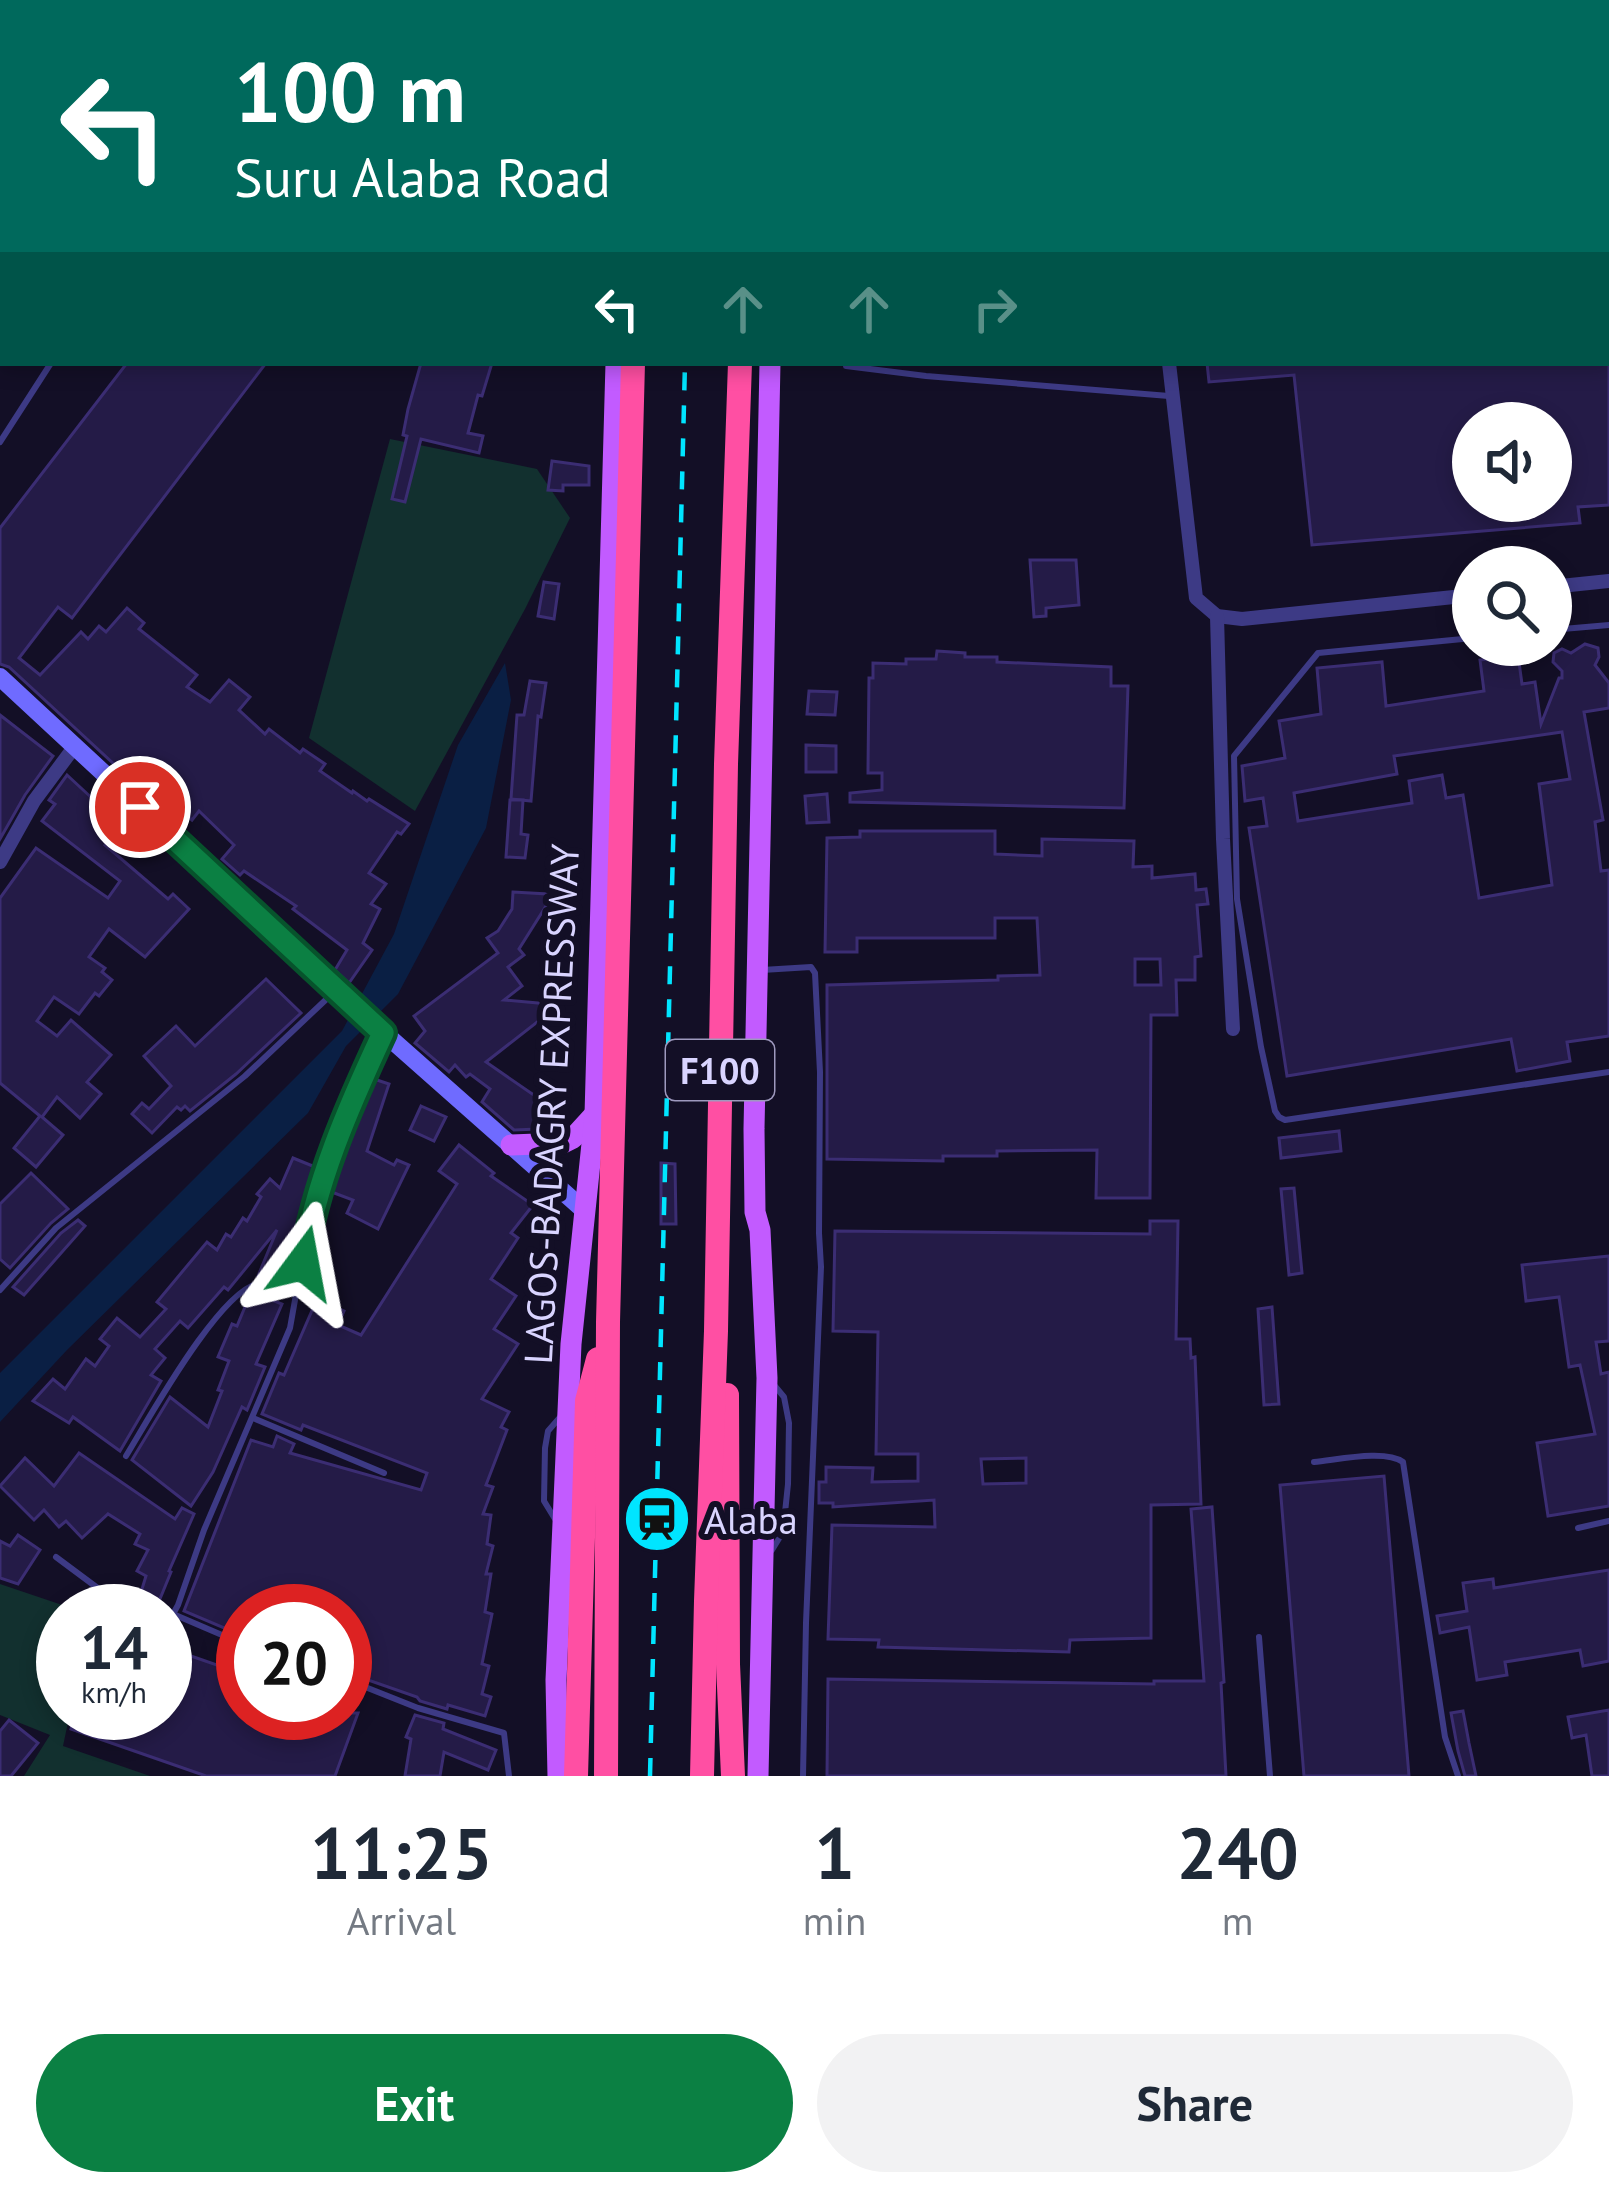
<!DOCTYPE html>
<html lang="en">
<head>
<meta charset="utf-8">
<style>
	body { margin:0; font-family:"PT Sans",sans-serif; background:#f2f2f3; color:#1f2937; height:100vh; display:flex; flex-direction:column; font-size:45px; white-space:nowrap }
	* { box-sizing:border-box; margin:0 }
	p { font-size:39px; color:#747a83 }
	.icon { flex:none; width:66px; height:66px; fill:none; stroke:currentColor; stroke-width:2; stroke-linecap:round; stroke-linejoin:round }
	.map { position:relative; height:1776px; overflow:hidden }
	.drawer { display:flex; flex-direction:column; background:#fff; flex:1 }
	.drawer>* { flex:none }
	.top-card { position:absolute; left:0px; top:0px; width:1611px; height:366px; box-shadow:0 6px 18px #0003; background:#00695c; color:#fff; overflow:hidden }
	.buttons { position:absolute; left:1452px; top:402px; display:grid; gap:24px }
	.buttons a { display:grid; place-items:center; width:120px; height:120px; border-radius:50%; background:#fff; box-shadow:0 6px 18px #0003; font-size:60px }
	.speed { position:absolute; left:36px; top:1584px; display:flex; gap:24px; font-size:60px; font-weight:700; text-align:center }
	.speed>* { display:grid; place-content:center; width:156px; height:156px; border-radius:50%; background:#fff; box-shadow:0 6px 18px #0003; line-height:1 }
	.speed small { font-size:30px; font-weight:400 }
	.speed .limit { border:18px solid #d22; background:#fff; color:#111 }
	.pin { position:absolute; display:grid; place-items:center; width:102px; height:102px; color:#fff; margin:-51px; border:6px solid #fff; border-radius:50%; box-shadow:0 3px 12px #0007 }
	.me { position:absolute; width:132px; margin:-66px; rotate:13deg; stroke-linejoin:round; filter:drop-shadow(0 0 9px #0008) }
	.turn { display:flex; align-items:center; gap:42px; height:252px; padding:0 36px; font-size:54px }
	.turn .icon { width:156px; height:156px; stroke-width:2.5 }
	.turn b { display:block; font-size:84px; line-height:102px }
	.lanes { display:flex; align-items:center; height:114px; padding:0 36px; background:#0003; justify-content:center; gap:60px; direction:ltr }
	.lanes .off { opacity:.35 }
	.eta { display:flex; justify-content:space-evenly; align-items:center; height:204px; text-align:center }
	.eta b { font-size:72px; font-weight:700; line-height:84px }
	.cta { display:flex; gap:24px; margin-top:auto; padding:24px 36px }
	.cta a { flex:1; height:138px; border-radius:72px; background:#0b8043; color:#fff; font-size:48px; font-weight:700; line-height:138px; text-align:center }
	.cta a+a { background:#f2f2f3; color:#1f2937 }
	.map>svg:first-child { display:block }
	.green { fill:#12302f }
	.water { fill:#0a1f44 }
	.building { fill:#241b47; stroke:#3b2d73; stroke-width:3; fill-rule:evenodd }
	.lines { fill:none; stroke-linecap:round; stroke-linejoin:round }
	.lane { stroke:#3d3a85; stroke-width:6 }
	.street { stroke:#3d3a85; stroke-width:14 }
	.secondary { stroke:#6f6bff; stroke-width:18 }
	.primary { stroke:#c25bff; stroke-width:21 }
	.highway { stroke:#ff4fa3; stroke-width:24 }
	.rail { stroke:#00e5ff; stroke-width:4.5; stroke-dasharray:18 15; stroke-linecap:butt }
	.route-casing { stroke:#07532c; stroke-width:30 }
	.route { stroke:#0b8043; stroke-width:21 }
	.labels { text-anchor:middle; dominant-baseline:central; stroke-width:12; stroke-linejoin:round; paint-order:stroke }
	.shield { fill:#130f26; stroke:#9e99be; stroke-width:3 }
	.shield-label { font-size:36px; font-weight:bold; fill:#d9d4ff }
	.street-label { font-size:39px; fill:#d9d4ff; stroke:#130f26 }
	.poi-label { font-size:39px; fill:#d9d4ff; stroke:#130f26; text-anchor:start }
</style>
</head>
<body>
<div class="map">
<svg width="1609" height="1776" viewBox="0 0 1609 1776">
	<rect width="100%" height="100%" fill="#130f26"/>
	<!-- green -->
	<g class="green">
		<path d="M390 439 537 469 570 518 525 609 415 811 309 738Z"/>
		<path d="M0 1584 80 1611H63V1713H70L63 1746 150 1776H24L50 1735 0 1715Z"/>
	</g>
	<!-- water -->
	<path class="water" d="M505 663 511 700 486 828 398 994 346 1046 308 1113 67 1350 0 1422V1373L342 1031 394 934 458 745Z"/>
	<!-- building -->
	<g class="building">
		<path d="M127 363H266L72 618 58 607 19 658 40 675 81 632 88 639 99 626 106 632 127 608 144 623 139 629 197 675 187 687 210 702 229 680 250 697 239 710 265 734 269 729 300 753 303 749 325 764 320 771 352 793 353 791 367 801 369 799 409 824 401 834 397 832 369 873 386 884 371 904 380 909 363 943 372 950 349 983 335 970 347 950 293 909 296 906 244 871 240 875 222 859 234 845 199 811 192 820 176 807 169 815 9 667 0 664V528Z"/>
		<path d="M421 363H492L482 396 478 395 468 433 483 436 479 453 421 439 405 502 392 499 407 436 403 435 408 409Z"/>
		<path d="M1207 363H1609V505L1578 507 1580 523 1312 545 1294 375 1209 382ZM1473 423H1551V501H1473Z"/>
		<path d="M552 461 589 466V485H563V491L548 490Z"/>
		<path d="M1030 560H1076L1079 605 1046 608V616L1034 617Z"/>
		<path d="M544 582 559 584 554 619 538 616Z"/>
		<path d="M1585 644 1598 648 1599 657 1595 665 1609 683V708L1584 712 1603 820 1595 822 1601 871 1609 870V1036L1567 1042 1570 1061 1517 1071 1511 1039 1287 1076 1249 828 1267 826 1263 798 1245 801 1242 766 1285 758 1279 721 1321 714 1317 668 1382 662 1386 706 1484 691 1480 660 1518 655 1522 684 1535 682 1541 724 1559 678H1562V671L1553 662 1554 653 1562 649 1571 653ZM1562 732 1570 779 1539 784 1552 885 1479 898 1463 795 1446 798 1442 775 1409 781 1412 803 1298 821 1294 793 1397 774 1394 756Z"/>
		<path d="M937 651 965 653V657H997V662L1111 667V686H1128L1124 808 850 802V793L882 790V773H868V769L869 678H873V663L906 664V659H936Z"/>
		<path d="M530 681 546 683 541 717 538 716 531 801 511 799 517 715H524Z"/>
		<path d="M809 691 837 692 835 715 807 714Z"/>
		<path d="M0 715 53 756 25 795 0 839Z"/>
		<path d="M806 745 836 746V772H806Z"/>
		<path d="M67 775 122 826 105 845 168 899 173 894 189 909 145 957 109 929 89 957 105 968 102 972 112 980 99 996 95 993 79 1014 54 997 37 1021 57 1036 71 1020 111 1055 87 1082 101 1094 80 1118 57 1097 42 1117 63 1135 36 1167 14 1148 40 1116 0 1083V898L36 848 108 898 120 881 42 821 55 804 49 800Z"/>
		<path d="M827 794 829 822 807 823 805 796Z"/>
		<path d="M510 800H523L521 834 528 835 525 858 506 857Z"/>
		<path d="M860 831H995V854L1042 856V839L1134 841 1133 867 1152 866V878L1195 874 1196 890 1206 889 1208 904 1197 905 1201 956 1195 957V980H1176L1177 1015H1151L1150 1198H1096L1097 1150 997 1151V1156H943V1161L827 1159V985L998 980V976L1040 975 1037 918H995V938H857V952H825L827 838 860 837ZM1135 959H1160L1161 985H1135Z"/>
		<path d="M513 892 547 894 546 906 519 949 524 955 508 967 522 986 504 1000 559 1005 486 1062 541 1100 538 1129 514 1130 482 1102 490 1089 470 1074 466 1077 455 1065 449 1072 415 1043 425 1031 414 1016 498 953 487 938 498 931 512 909Z"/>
		<path d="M266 979 301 1013 236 1074 190 1111 185 1106 181 1110 177 1107 152 1133 132 1114 142 1103 149 1109 171 1086 144 1056 176 1026 195 1046Z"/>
		<path d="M371 1078 389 1084 367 1151 394 1165 397 1160 409 1165 378 1229 347 1213 353 1200 329 1191 355 1111Z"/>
		<path d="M421 1106 446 1117 434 1141 410 1130Z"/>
		<path d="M1339 1131 1341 1151 1281 1158 1279 1138Z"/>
		<path d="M459 1145 494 1173 491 1176 533 1205 511 1233 518 1238 491 1279 516 1296 494 1329 518 1344 482 1399 509 1412 501 1427 507 1430 486 1485 493 1487 483 1514 491 1515 487 1544 493 1546 486 1574H491L485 1612 492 1614 482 1664 489 1666 482 1694 491 1697 485 1716 448 1705 447 1709 420 1701 417 1697 345 1672V1611H243V1636L184 1611 251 1440 273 1447 277 1436 294 1444 290 1453 421 1490 427 1473 303 1425 301 1430 262 1414 279 1373 284 1375 317 1299 344 1311 338 1325 361 1335 457 1184 439 1171Z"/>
		<path d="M293 1158 320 1169 297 1249 286 1268 290 1270 283 1281 258 1276 277 1230 228 1290 224 1287 188 1328 180 1321 155 1349 165 1358 151 1375 161 1381 120 1451 73 1417 69 1423 33 1401 53 1379 65 1389 86 1359 95 1366 109 1346 100 1339 117 1318 140 1337 166 1309 157 1302 207 1242 217 1250 226 1234 231 1237 243 1218 247 1221 261 1197 257 1194 270 1179 280 1188Z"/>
		<path d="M661 1163 675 1164 676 1224H661Z"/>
		<path d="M31 1173 68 1209 51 1223 10 1268 0 1259V1204Z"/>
		<path d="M1294 1188 1302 1273 1289 1275 1281 1189Z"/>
		<path d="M78 1220 85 1226 24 1295 13 1287 61 1233Z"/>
		<path d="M1150 1221H1178L1176 1339H1190L1191 1358 1195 1357 1201 1504 1151 1505V1638L1070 1640 1069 1652 878 1647 879 1640 828 1639 832 1525 935 1527 934 1500 833 1507V1503H819V1482H826V1467L873 1468 872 1482 918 1481V1454H876L878 1332 833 1331 835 1231 1150 1234ZM1026 1458V1483L983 1484 981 1459Z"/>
		<path d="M1609 1256V1341L1596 1342 1601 1374 1609 1372V1506L1548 1516 1537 1443 1595 1434 1580 1365 1569 1367 1559 1297 1526 1301 1522 1265Z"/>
		<path d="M263 1291 276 1294 272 1300 282 1304 256 1364 265 1367 247 1410 242 1407 213 1472 191 1506 132 1460 170 1397 208 1427 222 1391 218 1390 229 1361 218 1357 232 1324 237 1326 250 1295Z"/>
		<path d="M1272 1307 1279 1404 1264 1405 1258 1309Z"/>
		<path d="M79 1453 175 1519 182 1508 194 1514 169 1571 171 1572 155 1611 146 1609 138 1602 146 1576 137 1571 148 1550 135 1544 140 1534 108 1514 82 1538 66 1521 59 1527 44 1510 34 1520 0 1486 25 1458 54 1486Z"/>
		<path d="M1384 1476 1409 1776H1304L1280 1485Z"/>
		<path d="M1212 1507 1224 1682 1221 1683 1226 1776H827L828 1679 1154 1684V1681H1204L1191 1509Z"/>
		<path d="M18 1535 40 1550 18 1584 0 1578V1541L10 1546Z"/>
		<path d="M1609 1570V1661L1583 1666 1580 1650 1505 1662 1507 1675 1477 1680 1469 1627 1440 1633 1437 1616 1467 1611 1463 1583 1493 1579 1494 1588Z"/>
		<path d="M165 1647 243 1674V1713H358L335 1776H206L71 1729 76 1713H165Z"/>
		<path d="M1609 1710V1776H1592L1586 1735 1572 1738 1568 1717Z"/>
		<path d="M1463 1711 1469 1743 1476 1776H1465L1458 1751 1451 1713Z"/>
		<path d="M415 1715 444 1723 443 1729 496 1750 488 1770 444 1752 440 1776H405L411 1739 406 1737Z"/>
		<path d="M9 1720 38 1743 11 1776H0V1731Z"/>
	</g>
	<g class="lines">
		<!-- lane -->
		<g class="lane">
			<path d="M277 3 279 0"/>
			<path d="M846 366 926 376 1169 396"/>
			<path d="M0 442 51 363"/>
			<path d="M1551 630 1609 625"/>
			<path d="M1473 638 1318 653 1234 756 1237 899 1261 1047 1275 1111 1279 1117 1285 1120 1609 1072"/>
			<path d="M762 970 811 967 815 973 820 1072 819 1233 821 1267 806 1623 803 1776"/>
			<path d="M0 1290 56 1228 245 1076 334 992"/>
			<path d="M253 1418 384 1473"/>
			<path d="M126 1456C147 1422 223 1283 262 1283 273 1283 288 1291 298 1294"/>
			<path d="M1314 1462C1337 1460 1385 1449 1403 1462L1445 1737 1458 1776"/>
			<path d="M555 1519 544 1501 545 1448 548 1431 562 1415"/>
			<path d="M1578 1528 1609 1521"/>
			<path d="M772 1550 783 1532 788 1484 789 1423 784 1397 774 1385"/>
			<path d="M56 1557 103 1592 139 1611"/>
			<path d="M173 1614 243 1644"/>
			<path d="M165 1618 173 1614 178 1605 204 1530 290 1328 307 1233 348 1108 382 1036"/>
			<path d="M1259 1637 1270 1776"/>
			<path d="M345 1679 418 1708 504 1733 509 1776"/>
		</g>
		<!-- street -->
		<g class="street">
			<path d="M1127 0V3"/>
			<path d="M1169 363 1196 598 1217 616 1242 619 1473 595"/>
			<path d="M1551 587 1609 581"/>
			<path d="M1217 616 1223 839 1233 1029"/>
			<path d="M0 862 34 801 75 746"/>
		</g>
		<!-- secondary -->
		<path class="secondary" d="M0 677 375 1025 585 1211"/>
		<!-- primary -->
		<g class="primary">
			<path d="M636 3 637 0"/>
			<path d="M775 3V0"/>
			<path d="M511 1145 563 1143 573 1138 594 1115"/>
			<path d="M558 1776 556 1680 571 1344 595 1115 616 363"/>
			<path d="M758 1776 767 1378 760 1230 755 1212 754 1129 770 363"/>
		</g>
		<!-- highway -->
		<g class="highway">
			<path d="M658 3V0"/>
			<path d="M757 3 758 0"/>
			<path d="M727 1395 728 1664 733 1776"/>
			<path d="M576 1776 587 1401 598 1359"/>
			<path d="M606 1776 608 1322 633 363"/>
			<path d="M702 1776 706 1601 716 1331 726 764 740 363"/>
		</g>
		<!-- rail -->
		<g class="rail">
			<path d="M705 3V0"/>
			<path d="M650 1776 685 363"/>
		</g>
	</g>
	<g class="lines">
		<defs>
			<path id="route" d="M140 807 383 1033C349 1106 315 1183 303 1263"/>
		</defs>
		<!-- route casing -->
		<use href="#route" class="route-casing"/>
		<!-- route -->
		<use href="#route" class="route"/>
	</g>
	<!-- icons -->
	<defs>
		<symbol id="station-disc" viewBox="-11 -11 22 22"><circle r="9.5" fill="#00e5ff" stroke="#130f26"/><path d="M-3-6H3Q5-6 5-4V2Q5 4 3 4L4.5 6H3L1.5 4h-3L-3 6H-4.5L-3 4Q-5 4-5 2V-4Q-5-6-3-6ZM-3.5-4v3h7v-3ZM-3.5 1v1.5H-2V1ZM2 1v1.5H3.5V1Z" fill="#111"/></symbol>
	</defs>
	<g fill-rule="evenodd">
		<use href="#station-disc" x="619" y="1481" width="76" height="76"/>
	</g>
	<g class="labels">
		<!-- shield labels -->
		<rect class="shield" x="666" y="1040" width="108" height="60" rx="9"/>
		<g class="shield-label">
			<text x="720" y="1070">F100</text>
		</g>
		<!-- street labels -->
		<g class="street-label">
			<text transform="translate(551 1104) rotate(-87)">LAGOS-BADAGRY EXPRESSWAY</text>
		</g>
		<!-- poi labels -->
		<g class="poi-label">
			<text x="704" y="1519">Alaba</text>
		</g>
	</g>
</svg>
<div class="buttons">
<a><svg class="icon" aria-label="sound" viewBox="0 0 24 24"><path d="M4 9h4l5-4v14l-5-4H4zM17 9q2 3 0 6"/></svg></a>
<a><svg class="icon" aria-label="search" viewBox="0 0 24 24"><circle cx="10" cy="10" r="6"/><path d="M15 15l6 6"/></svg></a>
</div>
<div class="speed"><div>14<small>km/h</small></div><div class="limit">20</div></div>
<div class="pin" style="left:140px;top:807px;background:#d93025"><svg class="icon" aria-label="arrive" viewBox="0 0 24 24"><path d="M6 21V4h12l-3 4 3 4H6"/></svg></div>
<svg class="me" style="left:303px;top:1263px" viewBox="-20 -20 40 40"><path d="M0-17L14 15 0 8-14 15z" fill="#0b8043" stroke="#fff" stroke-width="4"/></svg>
<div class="top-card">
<div class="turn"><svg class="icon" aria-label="left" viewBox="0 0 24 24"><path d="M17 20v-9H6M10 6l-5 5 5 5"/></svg><div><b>100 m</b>Suru Alaba Road</div></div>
<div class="lanes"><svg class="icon" aria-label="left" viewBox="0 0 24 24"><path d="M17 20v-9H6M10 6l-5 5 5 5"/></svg><svg class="icon off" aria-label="ahead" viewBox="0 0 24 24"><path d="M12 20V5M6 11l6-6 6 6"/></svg><svg class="icon off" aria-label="ahead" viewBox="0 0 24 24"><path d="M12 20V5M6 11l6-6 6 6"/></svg><svg class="icon off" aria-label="right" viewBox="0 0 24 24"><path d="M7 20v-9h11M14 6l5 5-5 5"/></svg></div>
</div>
</div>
<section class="drawer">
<div class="eta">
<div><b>11:25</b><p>Arrival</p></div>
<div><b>1</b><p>min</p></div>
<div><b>240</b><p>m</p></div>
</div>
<div class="cta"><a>Exit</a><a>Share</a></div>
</section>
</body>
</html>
